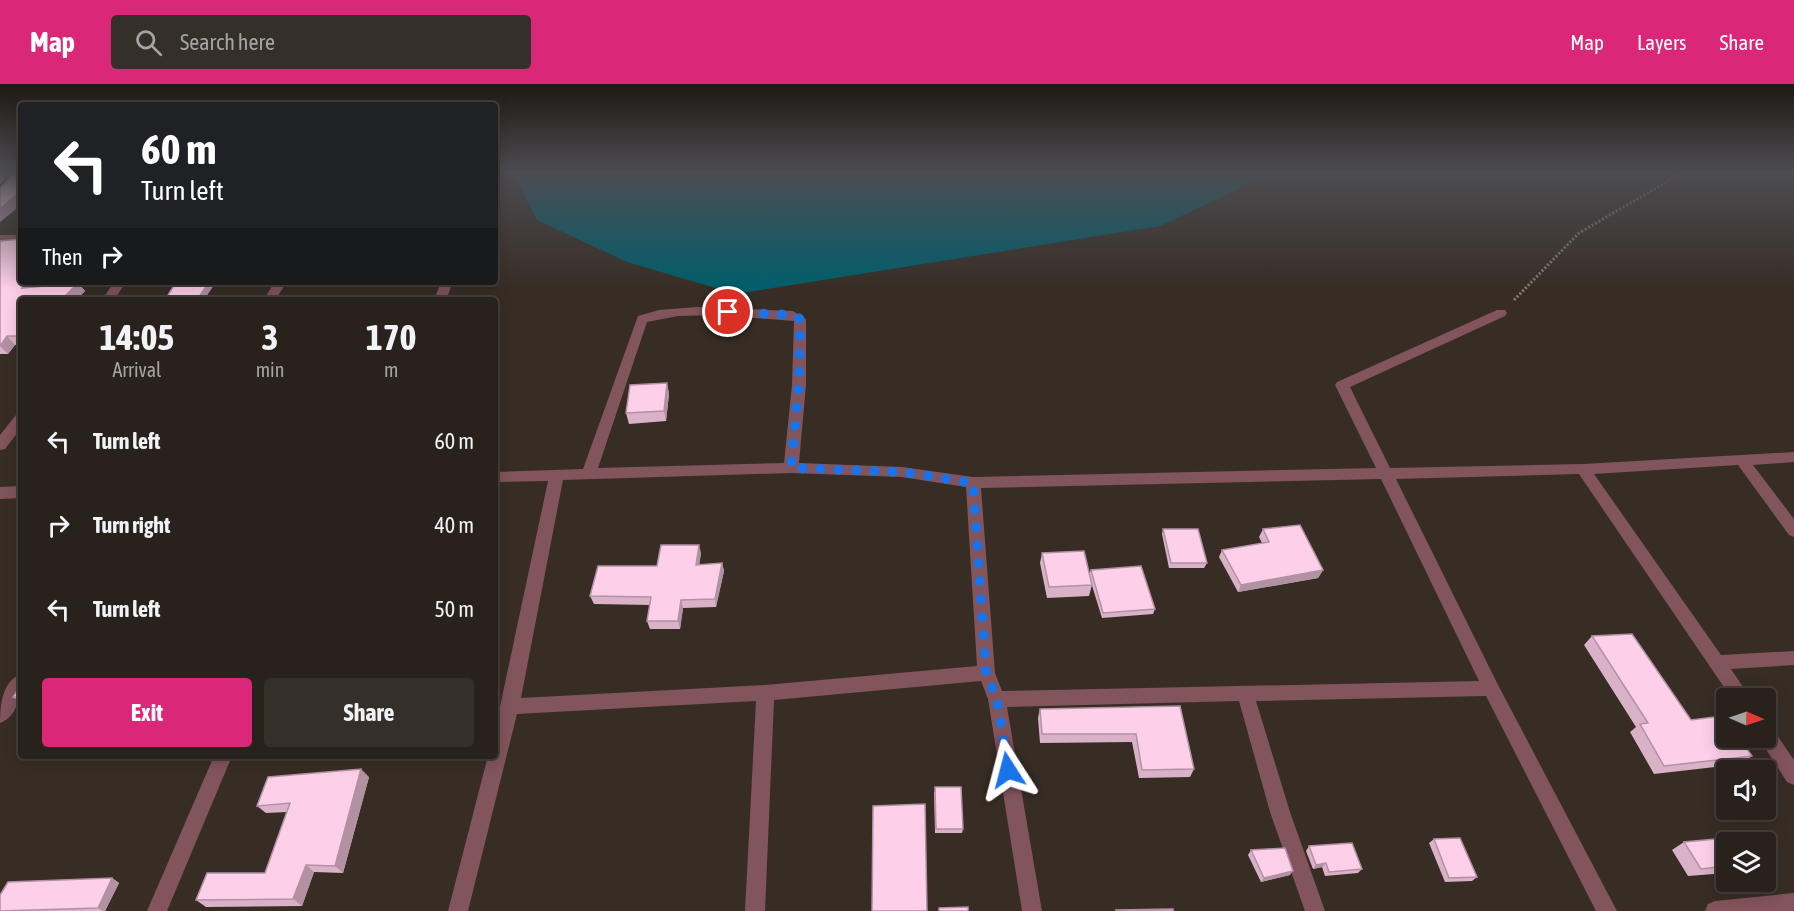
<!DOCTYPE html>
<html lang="en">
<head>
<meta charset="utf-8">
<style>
	body { margin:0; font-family:"Asap Condensed",sans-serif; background:#352f29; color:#f1f3f6; height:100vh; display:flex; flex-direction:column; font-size:22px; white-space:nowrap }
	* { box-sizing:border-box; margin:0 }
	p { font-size:20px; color:#a5a4a3 }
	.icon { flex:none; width:33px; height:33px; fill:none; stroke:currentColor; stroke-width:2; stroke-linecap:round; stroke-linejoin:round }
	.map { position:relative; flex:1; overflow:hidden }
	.sheet { position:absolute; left:18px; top:213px; width:480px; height:462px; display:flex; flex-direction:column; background:#29221c; border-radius:6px; box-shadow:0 3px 15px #0003,0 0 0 2px #453f3b }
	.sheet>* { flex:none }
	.top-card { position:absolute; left:18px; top:18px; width:480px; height:183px; border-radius:6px; box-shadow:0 3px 15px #0003,0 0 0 2px #453f3b; background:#202124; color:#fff; overflow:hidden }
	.needle { width:39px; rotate:92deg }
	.fabs { position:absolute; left:1716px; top:604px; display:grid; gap:12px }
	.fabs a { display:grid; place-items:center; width:60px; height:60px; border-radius:6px; background:#29221c; box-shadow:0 3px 15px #0003,0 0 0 2px #453f3b; font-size:30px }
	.pin { position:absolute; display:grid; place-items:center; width:51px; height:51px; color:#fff; margin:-26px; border:3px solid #fff; border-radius:50%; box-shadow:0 2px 6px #0007 }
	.me { position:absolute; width:66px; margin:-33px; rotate:351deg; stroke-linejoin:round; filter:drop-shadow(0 0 4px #0008) }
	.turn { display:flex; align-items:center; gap:21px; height:126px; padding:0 24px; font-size:27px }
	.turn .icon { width:78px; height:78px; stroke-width:2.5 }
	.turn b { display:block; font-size:42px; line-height:51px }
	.then { display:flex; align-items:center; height:57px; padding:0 24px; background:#0003; gap:12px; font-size:22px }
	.eta { display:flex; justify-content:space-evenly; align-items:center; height:102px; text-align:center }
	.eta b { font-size:36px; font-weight:700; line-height:42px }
	.cta { display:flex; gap:12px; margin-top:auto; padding:12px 24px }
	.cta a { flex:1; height:69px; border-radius:6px; background:#db2777; color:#fff; font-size:24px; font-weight:700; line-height:69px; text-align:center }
	.cta a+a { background:#352f29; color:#f1f3f6 }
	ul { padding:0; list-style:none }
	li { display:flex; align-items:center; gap:18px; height:84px; padding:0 24px }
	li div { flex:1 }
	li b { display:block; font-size:22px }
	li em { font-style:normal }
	header { display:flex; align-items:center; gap:36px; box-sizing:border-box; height:84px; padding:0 30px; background:#db2777; color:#fff }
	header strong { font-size:28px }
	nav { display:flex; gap:33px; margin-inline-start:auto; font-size:21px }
	.search { width:420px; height:54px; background:#352f29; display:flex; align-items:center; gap:15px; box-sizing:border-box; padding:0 21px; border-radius:6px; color:#a5a4a3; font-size:22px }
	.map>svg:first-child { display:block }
	.water { fill:#005e6c }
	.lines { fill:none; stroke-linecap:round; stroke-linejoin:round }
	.path { stroke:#847b75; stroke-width:3; stroke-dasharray:2 2; stroke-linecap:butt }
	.street { fill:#82545b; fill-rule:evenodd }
	.wall { fill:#dab2c8 }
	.shaded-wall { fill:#b291a3 }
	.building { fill:#fecfe9; stroke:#b291a3; stroke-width:1.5 }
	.route { stroke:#1a73e8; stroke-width:10; stroke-dasharray:0 18 }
</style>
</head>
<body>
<header>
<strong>Map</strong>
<div class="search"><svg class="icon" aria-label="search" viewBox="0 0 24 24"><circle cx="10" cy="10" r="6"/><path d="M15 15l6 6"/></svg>Search here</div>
<nav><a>Map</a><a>Layers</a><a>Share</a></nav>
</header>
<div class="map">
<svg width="1794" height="827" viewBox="0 0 1794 827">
	<rect width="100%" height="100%" fill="#372d25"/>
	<!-- water -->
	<path class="water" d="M509 89H1272L1160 142 736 210 627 178 537 136 514 91Z"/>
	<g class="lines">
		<!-- path -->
		<path class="path" d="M1514 216 1579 149 1682 89"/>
		<!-- street -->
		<g class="street">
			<rect x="0" y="151" width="21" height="6"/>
			<path d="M114 198H126L114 216H102Z"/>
			<path d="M275 198H287L275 216H263Z"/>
			<path d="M441 198H453L446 216H434Z"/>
			<path d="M697 223 793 227 806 235V301L799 379 902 383 973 393 1376 384 1335 301 1337 298 1497 226H1505L1507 229 1505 232 1350 303 1390 384 1583 380 1794 368V378L1753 381 1794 435V453L1789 451 1738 381 1594 390 1721 571 1794 567V581L1731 585 1751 615H1732L1579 390 1396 395 1497 599 1617 827H1596L1486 612 1256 617 1290 728 1325 827H1305L1270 728 1239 617 1007 623 1042 827H1022L988 615 981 597 774 616 765 827H745L756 617 517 630 468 827H448L488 672H495V646L548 397 495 398V388L583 385 638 232 659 226ZM717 231 794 237 792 301 784 379 598 384 647 238 678 232ZM791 389 902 393 966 403 977 582 765 601 521 614 563 396ZM1381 395 1479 597 1002 607 995 589 981 404Z"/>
			<path d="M21 329V344L5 365 0 366V351L16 331Z"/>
			<path d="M21 402V414L0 415V403Z"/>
			<path d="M21 590C21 608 19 632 0 639 0 622 2 597 21 590Z"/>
			<path d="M1766 642 1772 644 1794 676V701L1787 698 1760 656 1759 654H1766Z"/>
			<path d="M214 672H232L167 827H147Z"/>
			<path d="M1794 809V827H1705L1708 820 1715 817Z"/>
		</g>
	</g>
	<!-- wall -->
	<g class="wall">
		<path d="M0 157 37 202 78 199 85 207 76 216H21V261H15L8 270H0Z"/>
		<path d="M667 299 669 310 666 337 629 340 626 329Z"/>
		<path d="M1163 445 1207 479 1204 484H1169L1162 450Z"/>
		<path d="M1263 445 1323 486 1318 494 1238 508 1219 473 1222 466 1262 459 1259 453Z"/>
		<path d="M701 469 699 481 722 479 724 487 716 523 683 524 680 545H650L647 537 650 521 594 520 590 512 657 482Z"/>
		<path d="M1042 469 1089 491 1091 486 1155 525 1153 530 1102 534 1090 495 1092 501 1089 512 1047 514 1040 479Z"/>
		<path d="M1592 552 1691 636 1752 672 1741 680 1654 690 1630 648 1636 643 1584 561Z"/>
		<path d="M21 601V618L13 613Z"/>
		<path d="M1180 622 1194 685 1190 693 1139 694 1132 658 1040 659 1038 634 1040 625Z"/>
		<path d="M369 693 343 789 314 788 302 822 206 823 196 816 265 789 287 728 266 729 257 722Z"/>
		<path d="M934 707 963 745 962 749H935Z"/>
		<path d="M1434 755 1477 793 1472 797 1445 798 1429 759Z"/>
		<path d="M1684 758 1726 759V789L1688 792 1672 766Z"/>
		<path d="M1309 762 1362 785 1358 789 1325 792 1322 783 1313 785 1306 767Z"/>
		<path d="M1251 766 1290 791 1261 798 1248 771Z"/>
		<path d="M112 794 119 799 105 827H0Z"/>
	</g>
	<!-- shaded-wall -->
	<g class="shaded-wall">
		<path d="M0 89 5 95 0 100Z"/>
		<path d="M21 107V121L0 138V125Z"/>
		<path d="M27 198H41L28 212 22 204Z"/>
		<path d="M209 198H216L204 216H197Z"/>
		<path d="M78 199 85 207 76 216H61Z"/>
		<path d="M7 252 15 261 8 270 0 262Z"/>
		<path d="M667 299 669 310 666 337 664 327Z"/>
		<path d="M699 461 701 469 698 489 696 481Z"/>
		<path d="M722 479 724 487 716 523 715 515Z"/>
		<path d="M1323 486 1318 494 1238 508 1241 501Z"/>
		<path d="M681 516 683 524 680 545 678 537Z"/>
		<path d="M361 685 369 693 343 789 335 782Z"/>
		<path d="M1326 779 1322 783 1313 785 1316 781Z"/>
		<path d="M306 781 314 788 302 822 293 815Z"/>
		<path d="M1293 787 1290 791 1261 798 1264 794Z"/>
		<path d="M112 794 119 799 105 827H103L98 824Z"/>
	</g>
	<!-- building -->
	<g class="building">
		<path d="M15 89H21V107L0 125V104Z"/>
		<path d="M21 155V198H27L22 204 78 199 61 216H21V252H7L0 262V157Z"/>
		<path d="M176 198H209L197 216H165Z"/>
		<path d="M667 299 664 327 626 329 630 301Z"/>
		<path d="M1300 441 1323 486 1241 501 1222 466 1269 458 1263 445Z"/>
		<path d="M1163 445H1198L1207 479H1171Z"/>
		<path d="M661 461H699L696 481 722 479 715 515 681 516 678 537H647L651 513 590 512 598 482H657Z"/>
		<path d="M1084 467 1092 501 1049 503 1042 469Z"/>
		<path d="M1141 482 1155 525 1103 529 1091 486Z"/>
		<path d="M1632 550 1691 636 1722 632 1726 638V654H1739L1752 672 1664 682 1640 640 1648 639 1592 552Z"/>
		<path d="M21 601V613H13Z"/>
		<path d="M1180 622 1194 685 1142 686 1136 650H1042L1040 625Z"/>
		<path d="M361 685 335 782 306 781 293 815 196 816 207 789H265L290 719 257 722 268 693Z"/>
		<path d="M935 703H961L963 745H936Z"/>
		<path d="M925 720 927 827H872L873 722Z"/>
		<path d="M1738 753 1742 759H1726V782L1701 785 1684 758Z"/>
		<path d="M1460 754 1477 793 1449 794 1434 755Z"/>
		<path d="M1352 759 1362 785 1329 788 1326 779 1316 781 1309 762Z"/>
		<path d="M1285 764 1293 787 1264 794 1251 766Z"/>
		<path d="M112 794 98 824 0 827V811L8 798Z"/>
		<path d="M968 823V827H939V824Z"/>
		<path d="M1173 825V827L1115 826Z"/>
	</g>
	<!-- sky -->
	<linearGradient id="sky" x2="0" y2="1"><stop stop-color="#1e1914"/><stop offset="0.43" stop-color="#4d4c51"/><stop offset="1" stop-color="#4d4c51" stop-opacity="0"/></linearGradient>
	<rect width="1794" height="205" fill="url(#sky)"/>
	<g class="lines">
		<!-- route -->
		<path class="route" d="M728 228 793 231 800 235 799 300 791 384 902 388 973 399 986 589 997 615 1008 686"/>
	</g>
</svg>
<div class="fabs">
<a><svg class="needle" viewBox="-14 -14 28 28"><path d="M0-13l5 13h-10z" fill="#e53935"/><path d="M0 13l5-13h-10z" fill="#a5a4a3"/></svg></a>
<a><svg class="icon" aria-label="sound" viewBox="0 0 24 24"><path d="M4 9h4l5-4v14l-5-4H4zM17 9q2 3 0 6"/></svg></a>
<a><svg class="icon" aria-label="layers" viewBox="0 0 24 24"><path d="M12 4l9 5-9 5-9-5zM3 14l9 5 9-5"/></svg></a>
</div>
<div class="pin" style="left:728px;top:228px;background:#d93025"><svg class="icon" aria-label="arrive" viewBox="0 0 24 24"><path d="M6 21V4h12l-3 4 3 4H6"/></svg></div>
<svg class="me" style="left:1008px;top:686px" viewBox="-20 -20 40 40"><path d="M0-17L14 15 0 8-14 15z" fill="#1a73e8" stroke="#fff" stroke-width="4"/></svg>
<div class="top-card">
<div class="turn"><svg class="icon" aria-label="left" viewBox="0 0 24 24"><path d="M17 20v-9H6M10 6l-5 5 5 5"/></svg><div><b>60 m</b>Turn left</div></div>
<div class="then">Then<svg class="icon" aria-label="right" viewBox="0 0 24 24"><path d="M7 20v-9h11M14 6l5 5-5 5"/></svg></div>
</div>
<section class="sheet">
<div class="eta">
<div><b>14:05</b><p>Arrival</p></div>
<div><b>3</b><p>min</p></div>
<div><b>170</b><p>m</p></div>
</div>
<ul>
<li><svg class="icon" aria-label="left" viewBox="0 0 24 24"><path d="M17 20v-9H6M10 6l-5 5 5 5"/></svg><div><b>Turn left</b></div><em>60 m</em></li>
<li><svg class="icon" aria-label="right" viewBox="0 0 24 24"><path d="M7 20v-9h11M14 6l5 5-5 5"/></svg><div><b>Turn right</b></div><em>40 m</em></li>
<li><svg class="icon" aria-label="left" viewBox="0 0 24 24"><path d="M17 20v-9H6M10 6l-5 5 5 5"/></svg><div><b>Turn left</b></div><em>50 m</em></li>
</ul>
<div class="cta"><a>Exit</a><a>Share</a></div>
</section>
</div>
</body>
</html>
